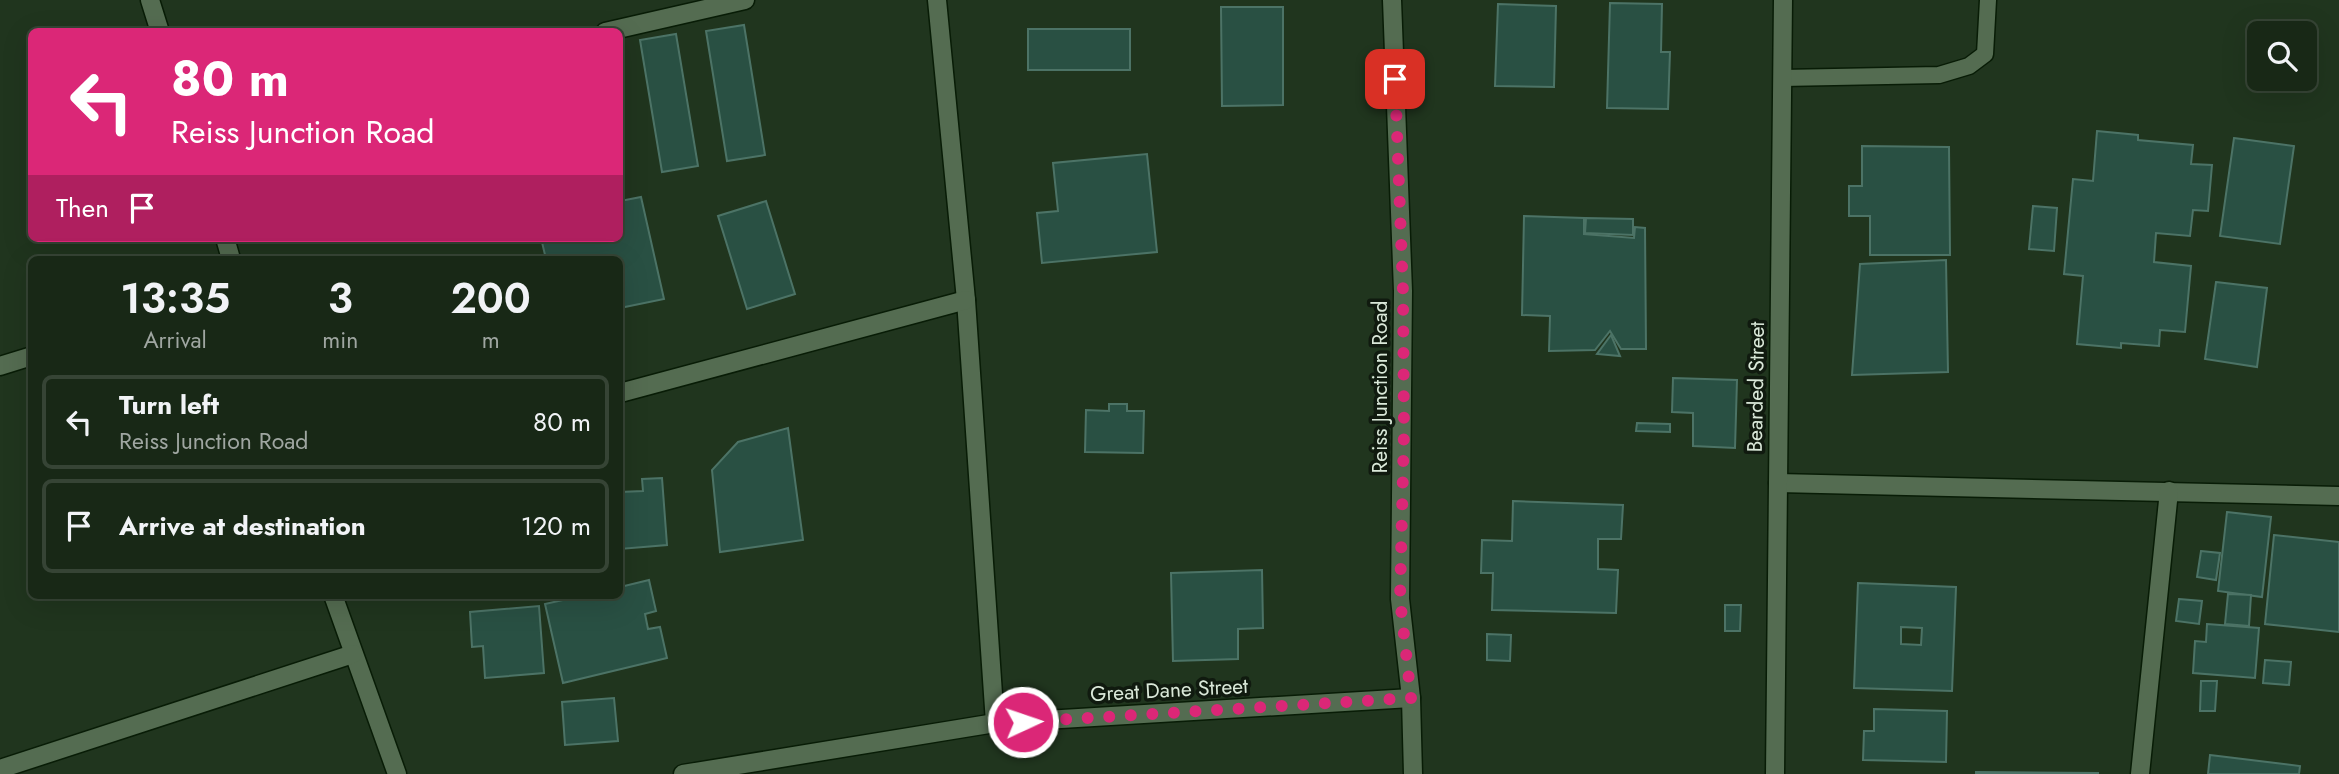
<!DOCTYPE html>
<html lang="en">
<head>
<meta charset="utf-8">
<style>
	body { margin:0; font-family:Jost,sans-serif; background:#253423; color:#f1f3f6; height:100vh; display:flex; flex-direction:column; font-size:26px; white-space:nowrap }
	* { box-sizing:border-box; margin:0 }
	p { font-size:23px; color:#9fa6a1 }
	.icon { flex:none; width:38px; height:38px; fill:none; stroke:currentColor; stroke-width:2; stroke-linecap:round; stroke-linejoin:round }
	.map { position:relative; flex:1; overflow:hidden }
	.details { position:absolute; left:28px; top:256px; width:595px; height:343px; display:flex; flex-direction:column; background:#182816; border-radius:10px; box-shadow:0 7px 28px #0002,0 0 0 2px #364435 }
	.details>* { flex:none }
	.guide { position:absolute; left:28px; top:28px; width:595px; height:214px; border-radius:10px; box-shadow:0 7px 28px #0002,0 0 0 2px #364435; background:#db2777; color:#fff; overflow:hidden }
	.fabs { position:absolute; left:2247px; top:21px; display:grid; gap:14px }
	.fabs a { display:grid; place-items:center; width:70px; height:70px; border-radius:10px; background:#182816; box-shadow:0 7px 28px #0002,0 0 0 2px #364435; font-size:35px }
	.pin { position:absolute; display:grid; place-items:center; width:60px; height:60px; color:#fff; margin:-30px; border-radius:14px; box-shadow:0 4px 10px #0006 }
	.me { position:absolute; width:77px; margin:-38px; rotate:87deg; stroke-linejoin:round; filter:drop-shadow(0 0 5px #0008) }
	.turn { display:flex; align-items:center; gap:24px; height:147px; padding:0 28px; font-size:32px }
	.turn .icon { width:91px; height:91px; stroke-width:2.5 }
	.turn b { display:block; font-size:49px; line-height:60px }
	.then { display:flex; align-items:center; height:66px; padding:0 28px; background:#0003; gap:14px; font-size:26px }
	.eta { display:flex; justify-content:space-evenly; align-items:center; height:119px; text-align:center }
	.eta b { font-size:42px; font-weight:600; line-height:49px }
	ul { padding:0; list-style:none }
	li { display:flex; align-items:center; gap:21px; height:94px; margin:0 14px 10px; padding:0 14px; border:4px solid #364435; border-radius:10px }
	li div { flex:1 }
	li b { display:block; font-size:26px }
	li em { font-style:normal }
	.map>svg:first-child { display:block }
	.building { fill:#295043; stroke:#4c7366; stroke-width:2; fill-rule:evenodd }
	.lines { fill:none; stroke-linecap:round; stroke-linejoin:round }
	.lane-casing { stroke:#081c06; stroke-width:19 }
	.street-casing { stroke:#081c06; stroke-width:21 }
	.lane { stroke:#546c51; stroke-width:16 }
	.street { stroke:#546c51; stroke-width:18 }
	.route { stroke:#db2777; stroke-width:12; stroke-dasharray:0 21.6 }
	.labels { text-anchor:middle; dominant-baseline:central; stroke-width:7; stroke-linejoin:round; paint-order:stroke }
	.street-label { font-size:21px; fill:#dae8d9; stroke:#101a0f }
</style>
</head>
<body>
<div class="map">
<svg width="2339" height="774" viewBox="0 0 2339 774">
	<rect width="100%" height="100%" fill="#20351e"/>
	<!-- building -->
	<g class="building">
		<path d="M1610 3 1662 4 1661 52H1670L1668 109 1607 108Z"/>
		<path d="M1498 4 1556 6 1554 87 1495 86Z"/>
		<path d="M1221 7H1283V105L1222 106Z"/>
		<path d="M744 25 765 155 727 161 706 31Z"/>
		<rect x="1028" y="29" width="102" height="41"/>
		<path d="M676 34 698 166 662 172 640 40Z"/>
		<path d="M2097 131 2138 135V140L2193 145 2191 164 2212 165 2208 211 2193 210 2190 236 2156 233 2154 262 2191 266 2185 332 2160 330 2159 346 2121 343V348L2077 344 2083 276 2064 274 2073 179 2093 181Z"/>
		<path d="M2234 138 2294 146 2280 244 2220 236Z"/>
		<path d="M1862 146 1949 147 1950 255H1870V216H1849V186H1862Z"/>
		<path d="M1147 154 1157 252 1042 263 1037 213 1058 211 1053 163Z"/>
		<path d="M641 197 664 299 620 308V259H546L541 238H620V201Z"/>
		<path d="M766 201 795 294 747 309 718 216Z"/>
		<path d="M2033 206 2057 208 2054 251 2029 249Z"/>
		<path d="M1524 216 1584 218V234L1634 238 1635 227 1645 228 1646 349H1621L1610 331 1595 350 1549 351 1550 316 1522 315Z"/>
		<path d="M1586 218 1633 219V235L1585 233Z"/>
		<path d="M1946 260 1948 372 1852 375 1860 264Z"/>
		<path d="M2216 282 2267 288 2257 367 2205 359Z"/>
		<path d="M1611 335 1620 356 1597 354Z"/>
		<path d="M1673 378 1737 380 1735 448 1693 446V413L1672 412Z"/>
		<path d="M1109 404H1127V411H1144L1143 453 1085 452 1086 410 1109 411Z"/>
		<path d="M1637 423 1670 424V432L1636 431Z"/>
		<path d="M788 428 803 540 720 552 712 470 738 442Z"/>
		<path d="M662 478 667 545 620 549V492L643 491 642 479Z"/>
		<path d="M1513 501 1623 505 1621 539H1598V569L1618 570 1616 613 1492 610 1493 573H1481L1482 540 1512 541Z"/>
		<path d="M2227 512 2271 517 2262 597 2218 591Z"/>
		<path d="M2274 535 2339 542V632L2265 624Z"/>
		<path d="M2201 551 2220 553 2216 580 2197 577Z"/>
		<path d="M1262 570 1263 628 1238 629V659L1173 661 1171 573Z"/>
		<path d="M649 580 656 611 645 614 648 629 660 627 667 658 563 683 545 604 585 595H620V587Z"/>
		<path d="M1858 583 1956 587 1952 691 1854 688ZM1901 627 1922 628 1921 645 1901 644Z"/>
		<path d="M2228 594 2251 595 2249 626 2225 624Z"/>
		<path d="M2179 599 2202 601 2199 624 2176 621Z"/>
		<path d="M1725 605H1741L1740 631H1725Z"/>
		<path d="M539 606 544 673 485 678 483 646 472 647 470 612Z"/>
		<path d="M2207 624 2259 628 2255 678 2193 673 2195 641 2206 642Z"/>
		<path d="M1487 634 1511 635 1510 661 1487 660Z"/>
		<path d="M2265 660 2291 662 2289 685 2263 683Z"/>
		<path d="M2201 681H2217L2215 711H2200Z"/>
		<path d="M614 698 618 741 565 745 562 702Z"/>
		<path d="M1874 709 1947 711 1946 762 1863 760 1864 731H1874Z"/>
		<path d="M2210 755 2300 766 2299 774H2208Z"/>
		<path d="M1976 772 2099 773 1976 774Z"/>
	</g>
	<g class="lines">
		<defs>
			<path id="lane" d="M1782 78 1939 75 1969 66 1985 54 1988 0"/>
			<g id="street">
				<path d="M150 0 160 32"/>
				<path d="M937 0 966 300 995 723"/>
				<path d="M1392 0 1403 291 1400 599 1411 698 1413 774"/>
				<path d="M605 32 745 0"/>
				<path d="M225 238 231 259"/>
				<path d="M0 366 32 356"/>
				<path d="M620 393 966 300"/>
				<path d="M1778 483 2339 496"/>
				<path d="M333 595 397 774"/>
				<path d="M0 769 353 654"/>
				<path d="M683 774 995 723 1411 698"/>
				<path d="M1775 774 1783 0"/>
				<path d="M2140 774 2169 491"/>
			</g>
		</defs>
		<!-- lane casing -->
		<use href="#lane" class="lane-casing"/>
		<!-- street casing -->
		<use href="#street" class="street-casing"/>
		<!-- lane -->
		<use href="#lane" class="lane"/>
		<!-- street -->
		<use href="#street" class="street"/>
	</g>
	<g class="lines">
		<!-- route -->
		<path class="route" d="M1023 722 1411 698 1400 599 1404 430 1403 291 1395 79"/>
	</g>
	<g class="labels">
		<!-- street labels -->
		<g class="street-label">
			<text transform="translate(1380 387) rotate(-90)">Reiss Junction Road</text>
			<text transform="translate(1756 387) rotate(-89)">Bearded Street</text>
			<text transform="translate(1169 690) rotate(-3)">Great Dane Street</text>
		</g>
	</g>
</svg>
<div class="fabs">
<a><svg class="icon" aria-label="search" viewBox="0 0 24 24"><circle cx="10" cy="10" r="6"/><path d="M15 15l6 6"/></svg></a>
</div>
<div class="pin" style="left:1395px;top:79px;background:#d93025"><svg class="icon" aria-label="arrive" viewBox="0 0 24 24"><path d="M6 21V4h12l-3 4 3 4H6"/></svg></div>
<svg class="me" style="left:1023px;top:722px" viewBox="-20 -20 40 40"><circle r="17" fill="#db2777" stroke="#fff" stroke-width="3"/><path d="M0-11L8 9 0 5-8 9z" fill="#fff"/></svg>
<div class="guide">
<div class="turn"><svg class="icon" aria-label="left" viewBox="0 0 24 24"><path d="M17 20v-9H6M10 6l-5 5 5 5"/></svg><div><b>80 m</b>Reiss Junction Road</div></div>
<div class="then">Then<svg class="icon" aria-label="arrive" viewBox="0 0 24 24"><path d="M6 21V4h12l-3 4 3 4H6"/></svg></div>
</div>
<section class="details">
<div class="eta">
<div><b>13:35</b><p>Arrival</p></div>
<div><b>3</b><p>min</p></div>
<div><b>200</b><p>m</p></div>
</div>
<ul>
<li><svg class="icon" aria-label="left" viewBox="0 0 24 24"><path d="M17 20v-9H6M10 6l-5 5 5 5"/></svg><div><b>Turn left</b><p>Reiss Junction Road</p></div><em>80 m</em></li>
<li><svg class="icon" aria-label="arrive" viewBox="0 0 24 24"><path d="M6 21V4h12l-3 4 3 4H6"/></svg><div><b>Arrive at destination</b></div><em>120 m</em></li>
</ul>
</section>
</div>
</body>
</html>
